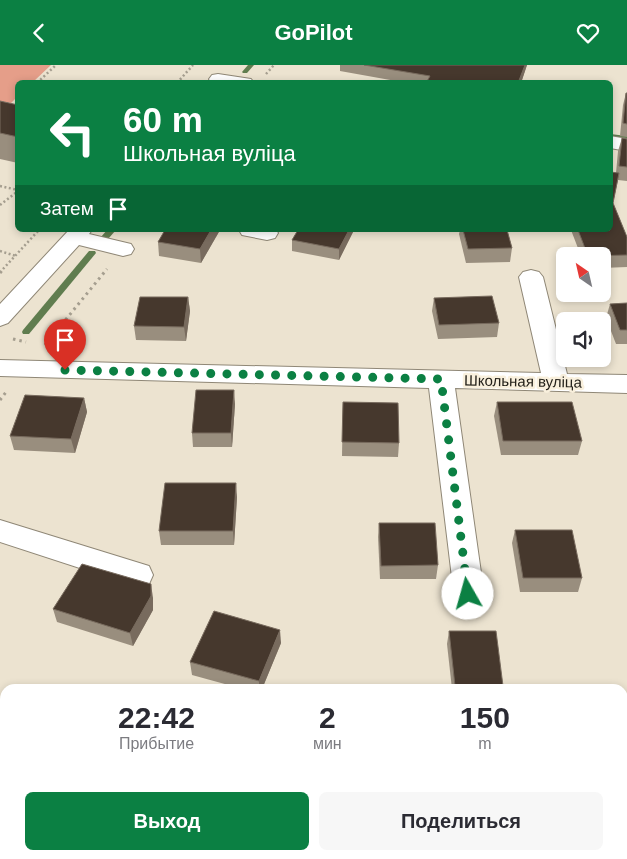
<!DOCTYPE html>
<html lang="ru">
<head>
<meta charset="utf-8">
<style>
	body { margin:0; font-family:Helvetica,sans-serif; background:#f7f7f7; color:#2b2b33; height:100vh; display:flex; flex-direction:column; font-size:19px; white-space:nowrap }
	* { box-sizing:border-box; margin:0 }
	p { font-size:16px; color:#7c7c81 }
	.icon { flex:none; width:28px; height:28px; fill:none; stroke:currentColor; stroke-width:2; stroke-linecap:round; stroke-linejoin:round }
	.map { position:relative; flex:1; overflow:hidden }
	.drawer { position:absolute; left:0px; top:619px; width:628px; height:176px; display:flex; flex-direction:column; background:#fff; border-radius:15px 15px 0 0; box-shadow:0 2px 8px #0003 }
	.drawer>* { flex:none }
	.banner { position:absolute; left:15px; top:15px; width:598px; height:152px; border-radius:8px; box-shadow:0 2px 8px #0003; background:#0b8043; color:#fff; overflow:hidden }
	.needle { width:32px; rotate:326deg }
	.tools { position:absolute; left:556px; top:182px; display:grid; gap:10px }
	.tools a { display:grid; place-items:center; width:55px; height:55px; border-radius:8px; background:#fff; box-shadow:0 2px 8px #0003; font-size:25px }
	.pin { position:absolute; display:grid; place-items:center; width:42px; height:42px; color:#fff; margin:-51px -21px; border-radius:50% 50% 50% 0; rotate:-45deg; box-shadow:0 0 5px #0007 }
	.pin .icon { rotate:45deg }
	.me { position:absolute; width:55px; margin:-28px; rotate:353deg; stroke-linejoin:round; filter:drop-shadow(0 0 4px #0008) }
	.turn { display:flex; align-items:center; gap:18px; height:105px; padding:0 25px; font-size:22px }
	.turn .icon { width:65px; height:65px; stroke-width:2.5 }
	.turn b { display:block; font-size:35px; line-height:42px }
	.then { display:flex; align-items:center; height:48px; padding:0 25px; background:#0003; gap:10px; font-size:19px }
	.eta { display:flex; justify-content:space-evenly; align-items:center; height:85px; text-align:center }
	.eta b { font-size:30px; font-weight:800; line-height:35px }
	.primary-button { display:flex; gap:10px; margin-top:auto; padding:10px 25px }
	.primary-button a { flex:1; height:58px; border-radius:8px; background:#0b8043; color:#fff; font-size:20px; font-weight:800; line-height:58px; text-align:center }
	.primary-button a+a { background:#f7f7f7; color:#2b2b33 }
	header { display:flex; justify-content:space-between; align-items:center; height:65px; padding:0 25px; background:#0b8043; color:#fff; font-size:22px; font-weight:800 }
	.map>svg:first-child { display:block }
	.green { fill:#e59e89 }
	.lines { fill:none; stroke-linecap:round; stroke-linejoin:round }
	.stream { fill:#607d4f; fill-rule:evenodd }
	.minor-casing { stroke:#8f8776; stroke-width:2 }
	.path-far1 { stroke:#a59e8f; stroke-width:2.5; stroke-dasharray:2 2.5; stroke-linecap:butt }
	.path { stroke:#a59e8f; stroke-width:3; stroke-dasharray:2.5 4; stroke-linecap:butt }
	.minor { fill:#fff; fill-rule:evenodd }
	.wall { fill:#998e7e }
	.shaded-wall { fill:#786b5e }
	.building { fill:#46382d; stroke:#786b5e }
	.route { stroke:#0b8043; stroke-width:9; stroke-dasharray:0 16.2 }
	.labels { text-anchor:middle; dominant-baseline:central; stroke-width:5; stroke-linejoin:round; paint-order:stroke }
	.street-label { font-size:15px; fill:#24211a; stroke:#f9f0dd }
</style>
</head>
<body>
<header><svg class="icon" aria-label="back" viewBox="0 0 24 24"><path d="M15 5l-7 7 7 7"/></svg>GoPilot<svg class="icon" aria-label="heart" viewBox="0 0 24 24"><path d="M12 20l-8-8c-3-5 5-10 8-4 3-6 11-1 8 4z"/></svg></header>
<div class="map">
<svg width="627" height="794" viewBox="0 0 627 794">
	<rect width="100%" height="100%" fill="#ece3d0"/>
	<!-- green -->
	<path class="green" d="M0 0H51L33 17 18 18 17 32 11 38 0 36Z"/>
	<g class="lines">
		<!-- stream -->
		<g class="stream">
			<path d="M248 0H254L247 8H243L242 7Z"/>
			<path d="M279 15 285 18H276Z"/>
			<path d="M610 69 627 71V75L610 73Z"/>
			<path d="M107 165H116L108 174H102L101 172Z"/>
			<path d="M89 186H95L96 188 29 269H23L22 267 23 265Z"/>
		</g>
		<defs>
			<g id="minor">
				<path d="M218 9 251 14 254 18H211L209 14 212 10Z"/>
				<path d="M610 71 627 74V86L610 83Z"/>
				<path d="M69 165H92L89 169 131 179 134 184 131 189 123 191 79 180 8 258 0 261V239Z"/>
				<path d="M239 165H276L278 168 275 173 267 175 242 170Z"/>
				<path d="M531 205 539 207 543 212 567 309 627 310V328L455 323 484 529 480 538 469 542 458 538 454 529 429 323 0 311V295L541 308 519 212 523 207Z"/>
				<path d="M0 455 149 501 153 510 149 519 138 522 0 477Z"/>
			</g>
		</defs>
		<!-- minor casing -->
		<use href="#minor" class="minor-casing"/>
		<!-- path-far1 -->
		<g class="path-far1">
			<path d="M266 9 274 0"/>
			<path d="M37 18 56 0"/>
			<path d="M177 18 193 0"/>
			<path d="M12 42 18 37"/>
			<path d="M0 121 18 125"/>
			<path d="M0 140 18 126"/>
			<path d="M0 186 16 191"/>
			<path d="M3 204 39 165"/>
		</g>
		<!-- path -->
		<g class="path">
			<path d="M0 208 4 203"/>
			<path d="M13 274 26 277"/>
			<path d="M45 280 107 204"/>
			<path d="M0 335 6 327"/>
		</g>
		<!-- minor -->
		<use href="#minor" class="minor"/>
	</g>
	<!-- wall -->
	<g class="wall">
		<path d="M340 0H527L521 18H407L340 6Z"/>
		<path d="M626 28H627V72L620 71 623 40Z"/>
		<path d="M0 36 18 40V98L0 94Z"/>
		<path d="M622 73 627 74V116L618 115 613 138 627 172V202L602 203V191H581L571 165H610V107L616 108 618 86Z"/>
		<path d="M165 165H220L201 198 159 191 158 177Z"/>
		<path d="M298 165H354L339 195 292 186V175Z"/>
		<path d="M460 165H507L512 183 510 197 466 198 459 169Z"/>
		<path d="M188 232 190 246 186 276 136 275 134 261Z"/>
		<path d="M434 233 499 258 497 272 438 274 432 246Z"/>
		<path d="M627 238V279H616L606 253 610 239Z"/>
		<path d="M84 333 87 347 75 388 14 385 10 371Z"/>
		<path d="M343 337 399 378 398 392 342 391Z"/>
		<path d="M497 337 582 376 578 390H501L494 351Z"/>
		<path d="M235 339 232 382H193L192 368Z"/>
		<path d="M237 432 234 480H161L159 466Z"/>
		<path d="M379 458 438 500 436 514H380L378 472Z"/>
		<path d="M515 465 582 513 578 527H520L512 478Z"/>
		<path d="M153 533V545L133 581 57 557 53 544Z"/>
		<path d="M449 566 503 621V624H452L447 579Z"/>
		<path d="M281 578 262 624H243L192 610 190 597Z"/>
	</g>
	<!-- shaded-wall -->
	<g class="shaded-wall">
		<path d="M525 0H527L521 18H518Z"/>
		<path d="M211 165H220L201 198 200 184Z"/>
		<path d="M349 165H354L339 195V184Z"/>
		<path d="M188 232 190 246 186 276 184 262Z"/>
		<path d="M234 325 235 339 232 382 231 368Z"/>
		<path d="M84 333 87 347 75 388 71 374Z"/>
		<path d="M236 418 237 432 234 480 233 466Z"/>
		<path d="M151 519 153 533V545L133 581 130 568Z"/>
		<path d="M280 565 281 578 262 624H259V616Z"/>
		<path d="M5 723V747L0 758V734Z"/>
		<path d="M627 736V743L622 747V740Z"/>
	</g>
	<!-- building -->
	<g class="building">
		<path d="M364 0H525L518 18H426L430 11Z"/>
		<path d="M626 28H627V59L623 58Z"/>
		<path d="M0 36 18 40V72L0 68Z"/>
		<path d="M622 73 627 74V102L619 101Z"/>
		<path d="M610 107 619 108 613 138 627 172V190L588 191 578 165H610Z"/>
		<path d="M165 165H211L200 184 158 177Z"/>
		<path d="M298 165H349L339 184 292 175Z"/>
		<path d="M463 165H507L512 183 468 184Z"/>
		<path d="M492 231 499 258 439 260 434 233Z"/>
		<path d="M140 232H188L184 262 134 261Z"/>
		<path d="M627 238V265H620L610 239Z"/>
		<path d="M196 325H234L231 368H192Z"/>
		<path d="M25 330 84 333 71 374 10 371Z"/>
		<path d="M343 337 398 338 399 378 342 377Z"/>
		<path d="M497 337H572L582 376H503Z"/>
		<path d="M165 418H236L233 466H159Z"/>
		<path d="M379 458H435L438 500 381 501Z"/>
		<path d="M515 465H572L582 513H523Z"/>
		<path d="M82 499 151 519V531L130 568 53 544Z"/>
		<path d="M214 546 280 565 259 616 190 597Z"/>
		<path d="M449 566H496L503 621H455Z"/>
		<path d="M622 719 627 723V736L622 740Z"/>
		<path d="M0 721 5 722 0 734Z"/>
		<path d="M85 790H165L172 794H82Z"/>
	</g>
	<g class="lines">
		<!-- route -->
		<path class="route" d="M65 305 441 314 468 529"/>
	</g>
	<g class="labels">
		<!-- street labels -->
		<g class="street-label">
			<text transform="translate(523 316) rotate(1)">Школьная вуліца</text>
		</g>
	</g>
</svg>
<div class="tools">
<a><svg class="needle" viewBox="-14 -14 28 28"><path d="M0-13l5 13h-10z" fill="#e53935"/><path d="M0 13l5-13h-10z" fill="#7c7c81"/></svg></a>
<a><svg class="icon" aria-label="sound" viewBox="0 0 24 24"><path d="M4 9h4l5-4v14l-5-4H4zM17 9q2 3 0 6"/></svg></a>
</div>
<div class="pin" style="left:65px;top:305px;background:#d93025"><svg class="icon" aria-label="arrive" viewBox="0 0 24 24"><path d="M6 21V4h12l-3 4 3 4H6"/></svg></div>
<svg class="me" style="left:468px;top:529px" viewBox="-20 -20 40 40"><circle r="19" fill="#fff"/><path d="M0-13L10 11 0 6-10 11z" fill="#0b8043"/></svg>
<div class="banner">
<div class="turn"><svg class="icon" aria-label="left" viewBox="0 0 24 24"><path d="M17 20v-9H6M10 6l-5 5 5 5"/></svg><div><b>60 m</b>Школьная вуліца</div></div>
<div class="then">Затем<svg class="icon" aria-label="arrive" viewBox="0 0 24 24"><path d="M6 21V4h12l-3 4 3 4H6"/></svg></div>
</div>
<section class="drawer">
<div class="eta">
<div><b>22:42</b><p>Прибытие</p></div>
<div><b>2</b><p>мин</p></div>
<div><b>150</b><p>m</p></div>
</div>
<div class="primary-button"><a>Выход</a><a>Поделиться</a></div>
</section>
</div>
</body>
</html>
